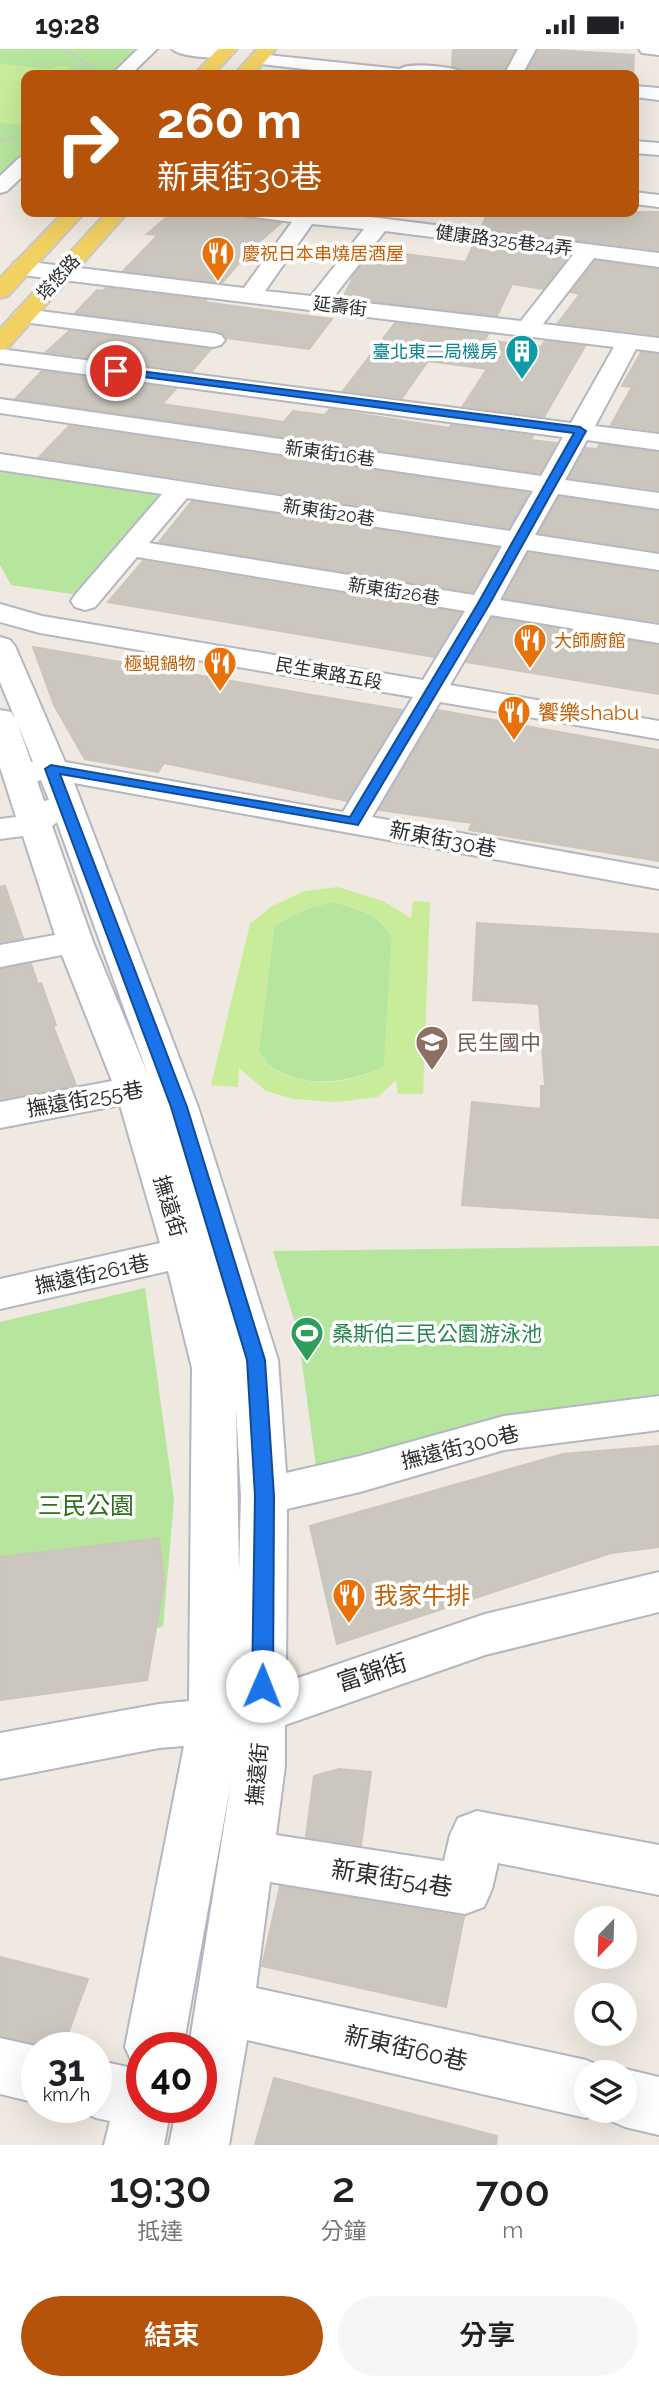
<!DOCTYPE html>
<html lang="zh-TW">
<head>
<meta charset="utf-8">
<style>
	body { margin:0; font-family:Raleway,"Noto Sans TC",sans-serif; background:#f6f6f6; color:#202124; height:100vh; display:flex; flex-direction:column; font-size:26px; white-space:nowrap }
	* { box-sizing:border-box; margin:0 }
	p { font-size:23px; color:#757577 }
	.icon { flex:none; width:38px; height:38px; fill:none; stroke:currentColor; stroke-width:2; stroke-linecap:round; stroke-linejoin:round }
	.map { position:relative; height:2096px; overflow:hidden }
	.side { display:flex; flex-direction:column; background:#fff; flex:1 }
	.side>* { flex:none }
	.guide { position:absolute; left:21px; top:21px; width:618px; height:147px; border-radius:14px; box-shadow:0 7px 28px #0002; background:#b45309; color:#fff; overflow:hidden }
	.needle { width:46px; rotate:203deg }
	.tools { position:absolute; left:574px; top:1857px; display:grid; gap:14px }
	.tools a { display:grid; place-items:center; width:63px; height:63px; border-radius:50%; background:#fff; box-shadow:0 7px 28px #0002; font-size:35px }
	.speed { position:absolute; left:21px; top:1983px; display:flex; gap:14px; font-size:35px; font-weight:700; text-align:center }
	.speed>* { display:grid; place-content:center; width:91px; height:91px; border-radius:50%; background:#fff; box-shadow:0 7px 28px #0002; line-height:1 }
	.speed small { font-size:18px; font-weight:400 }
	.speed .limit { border:10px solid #d22; background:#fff; color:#111 }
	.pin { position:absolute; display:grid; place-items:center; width:60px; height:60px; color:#fff; margin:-30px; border:4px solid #fff; border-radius:50%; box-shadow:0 2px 7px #0007 }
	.me { position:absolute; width:77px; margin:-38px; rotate:1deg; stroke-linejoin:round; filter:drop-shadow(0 0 5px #0008) }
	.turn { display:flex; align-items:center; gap:24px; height:147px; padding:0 21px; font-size:32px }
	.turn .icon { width:91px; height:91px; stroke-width:2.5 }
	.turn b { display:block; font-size:49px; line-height:60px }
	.eta { display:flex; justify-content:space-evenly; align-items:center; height:119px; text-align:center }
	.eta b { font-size:42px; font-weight:600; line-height:49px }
	.cta { display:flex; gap:14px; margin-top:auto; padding:14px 21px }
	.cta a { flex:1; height:80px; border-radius:42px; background:#b45309; color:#fff; font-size:28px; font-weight:600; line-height:80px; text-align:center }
	.cta a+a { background:#f6f6f6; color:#202124 }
	.status { display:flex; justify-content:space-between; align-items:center; height:49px; padding:0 35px; background:#fff; direction:ltr }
	.status svg { height:19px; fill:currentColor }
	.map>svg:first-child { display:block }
	.green { fill:#b6e59e }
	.pitch { fill:#c9ec9a; fill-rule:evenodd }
	.building { fill:#cbc7bf; stroke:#cbc5ba; stroke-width:2 }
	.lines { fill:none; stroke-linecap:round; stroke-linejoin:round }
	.minor-casing { stroke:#b4b7c1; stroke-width:4 }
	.major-casing { stroke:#c9c9c9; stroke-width:4 }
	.path { stroke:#c9c9c9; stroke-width:2.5; stroke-dasharray:2.5 2; stroke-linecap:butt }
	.minor { fill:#fff; fill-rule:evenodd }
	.major { fill:#f2d163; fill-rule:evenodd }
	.route { fill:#1a73e8; stroke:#114b97; stroke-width:2 }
	.labels { text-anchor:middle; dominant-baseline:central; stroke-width:7; stroke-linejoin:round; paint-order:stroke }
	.far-street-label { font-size:18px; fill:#2e2e2e; stroke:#fff }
	.far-food-label { font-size:18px; fill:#c56008; stroke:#fff; text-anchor:start }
	.far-culture-label { font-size:18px; fill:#0d838f; stroke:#fff; text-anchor:end }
	.food-label { font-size:21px; fill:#c56008; stroke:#fff; text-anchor:start }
	.street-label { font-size:21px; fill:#2e2e2e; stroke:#fff }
	.education-label { font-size:21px; fill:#785e54; stroke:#fff; text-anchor:start }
	.leisure-label { font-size:21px; fill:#27864d; stroke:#fff; text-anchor:start }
	.near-park-label { font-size:24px; fill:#2c6e1b; stroke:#fff }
	.near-food-label { font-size:24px; fill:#c56008; stroke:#fff; text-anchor:start }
	.near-street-label { font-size:24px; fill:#2e2e2e; stroke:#fff }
</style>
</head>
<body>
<div class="status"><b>19:28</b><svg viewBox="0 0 49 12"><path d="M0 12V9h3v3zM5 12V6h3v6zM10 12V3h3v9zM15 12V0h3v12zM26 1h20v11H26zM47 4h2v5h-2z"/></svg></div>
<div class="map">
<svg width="659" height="2096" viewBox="0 0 659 2096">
	<rect width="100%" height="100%" fill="#efe9e1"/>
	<!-- green -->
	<g class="green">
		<path d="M0 0H136L108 26H26V102L0 126Z"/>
		<path d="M0 423 167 447 78 546 11 536 0 516Z"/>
		<path d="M334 853C361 861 377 864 392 888L384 1018C350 1033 307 1041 273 1019 267 1016 263 1007 259 1002L274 878C293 864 310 857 334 853Z"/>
		<path d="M659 1197V1352L563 1366 316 1418 298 1284 273 1202Z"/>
		<path d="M145 1239 174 1451 163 1578 0 1599V1273Z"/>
	</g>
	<!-- pitch -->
	<g class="pitch">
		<path d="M0 15 51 20 57 17 71 18 67 22 87 24 84 26H26V76L0 74Z"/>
		<path d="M338 838 383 852 411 869 413 852 430 853 423 1045H398L396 1031 378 1048 337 1053 294 1050 266 1042 239 1019 238 1038 211 1036 250 875 272 857 305 842ZM334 853C361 860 377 864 392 888L384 1017C352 1035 306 1041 272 1019 267 1016 263 1007 259 1002L274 878C293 864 310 857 334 853Z"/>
	</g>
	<!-- building -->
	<g class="building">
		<path d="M453 0H515L502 25 465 22 452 17Z"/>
		<path d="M538 0 634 6 633 26H525Z"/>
		<path d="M173 163H229L242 164 247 170 281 174 252 199 222 234 123 222 158 186 147 185Z"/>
		<path d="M488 163H659V201L481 179Z"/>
		<path d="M473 196 568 208 543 240 512 235 497 267 343 249 355 224 374 201 466 213Z"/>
		<path d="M595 212 659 220V286L558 274 580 245 571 243Z"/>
		<path d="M106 239 206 251 204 253 332 270 309 300 227 289 222 283 213 281 75 264 97 241 103 242Z"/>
		<path d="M395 274 488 285 485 291 541 298 545 292 585 297 544 368 463 357 487 320 428 312 402 349 343 342Z"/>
		<path d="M69 282 211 300 192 322 46 303Z"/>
		<path d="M641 303 659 305V382L611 376 632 338 622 337Z"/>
		<path d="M42 322 176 340 162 355 284 373 293 362 325 366 330 360 449 379 451 376 533 387 531 391 556 394 540 424 15 350Z"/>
		<path d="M69 377 529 444 509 479 39 408Z"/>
		<path d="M600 395 659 403V441L569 429 586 399 597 400Z"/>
		<path d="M559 448 659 462V502L539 484Z"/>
		<path d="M192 452 498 499 473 543 159 493Z"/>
		<path d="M528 504 659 523V573L504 549Z"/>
		<path d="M143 512 461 564 434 608 108 553Z"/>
		<path d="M492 569 659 596V645L466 613Z"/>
		<path d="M33 598 318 647 402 661 347 752 164 714 158 723 85 710 54 656Z"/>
		<path d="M438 661 659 701V812L469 781 472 774 379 761Z"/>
		<path d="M5 837 23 889 0 893V838Z"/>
		<path d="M477 874 659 885V1169L462 1156 472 1053 541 1060V1037H545L539 955 473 951Z"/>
		<path d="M31 915 38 935 41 934 56 976 53 977 76 1036 0 1050V920Z"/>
		<path d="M659 1397V1498L611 1504 337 1595 310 1477 563 1405Z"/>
		<path d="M159 1489 164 1534 147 1631 0 1651V1508Z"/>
		<path d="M339 1720 371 1723 361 1796 306 1788 314 1727Z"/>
		<path d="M280 1837 464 1868 446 1958 262 1917Z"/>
		<path d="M0 1908 88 1930 63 1998H45L0 1987Z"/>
		<path d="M274 2029 497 2087 496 2096H255Z"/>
	</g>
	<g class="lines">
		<defs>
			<g id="minor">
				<path d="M138 0H157L130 26H111Z"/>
				<path d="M172 0H229L233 4C225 12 180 8 172 0Z"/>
				<path d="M518 0H536L522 26H504Z"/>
				<path d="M639 0H659V6L642 4Z"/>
				<path d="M258 5 400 20C408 13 459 17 467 26H356L252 14 249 10 252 6Z"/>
				<path d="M634 37 659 39V51L634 48Z"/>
				<path d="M634 92 659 94V106L634 104Z"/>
				<path d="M26 107V124L7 142 0 144V127L19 109Z"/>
				<path d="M634 143 659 146V158L634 155Z"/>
				<path d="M244 163H320L379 169 659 204V218L594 209 543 275 659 289V303L636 300 595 377 659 385V401L587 391 565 431 659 444V460L558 445 535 486 659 505V521L527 501 500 551 659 576V594L491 566 450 636 659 672V690L440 653 372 768 659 820V840L74 734 198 1058 278 1311 286 1424 360 1407 504 1367 659 1347V1381L504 1401 360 1443 287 1460 286 1633 485 1565 659 1523V1563L485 1606 285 1676V1717L276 1786 444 1812 450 1786 458 1769 477 1762 659 1796V1846L498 1814 492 1840 484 1858 465 1865 270 1833 256 1939 586 2011 607 2020 608 2023H586V2062H625V2023H618L625 2020 659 2028V2086L625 2078 604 2069 601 2062 586 2069 247 1991 229 2096H169L177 2058H201V1998H189L231 1733 183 1998H142V2058H171L164 2096H104L110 2072 96 2069 74 2058H96V2011L141 2021 134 2018 125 1998 184 1697 159 1699 0 1730V1684L159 1655 189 1652 192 1319 168 1222 0 1260V1230L160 1194 120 1056 0 1079V1053L112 1032 62 906 0 918V896L55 886 23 787 0 790V770L16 768 0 718V661L11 663 15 669 0 633V588L10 591 15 597 65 713 343 763 413 648 40 584 0 573V555L42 567 423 631 465 562 137 508 95 558 85 561 75 558 71 552 75 546 162 445 0 421V405L510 482 533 442 0 364V350L541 427 563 388 0 314V300L571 374 614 298 22 226 14 224 11 219 14 214 22 212 244 239 292 173 247 167ZM312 175 364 180 311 247 265 242ZM385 182 573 206 521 272 332 250ZM187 449 502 497 474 546 149 494ZM17 673 33 713H31ZM41 731 49 751 44 752 37 732ZM57 773 148 1026 93 893 52 777ZM236 1358 241 1447 239 1523Z"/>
				<path d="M24 260 213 284 221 286 225 291 221 296 213 298 16 272 12 267 16 262Z"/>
				<path d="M0 1989 40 1998H37V2054L0 2045Z"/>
			</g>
			<g id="major">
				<path d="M218 0H237L213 26H194Z"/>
				<path d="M257 0H276L253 26H234Z"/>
				<path d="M64 163H85L8 247 0 249V229Z"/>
				<path d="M107 163H128L8 299 0 301V280Z"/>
			</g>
		</defs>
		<!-- minor casing -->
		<use href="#minor" class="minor-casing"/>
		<!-- major casing -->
		<use href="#major" class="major-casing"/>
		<!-- path -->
		<g class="path">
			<path d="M65 0 97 22"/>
			<path d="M70 22 87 17"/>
			<path d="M0 92 26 86"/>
		</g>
		<!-- minor -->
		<use href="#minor" class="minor"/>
		<!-- major -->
		<use href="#major" class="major"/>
	</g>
	<!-- route -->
	<path class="route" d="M116 319 580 378 586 382 489 556 358 776 60 725 187 1058 265 1311 274 1447 273 1637 269 1644 262 1646 255 1644 252 1637 255 1447 247 1311 171 1058 45 720 51 716 350 768 477 556 574 384 113 324V320Z"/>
	<!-- icons -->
	<defs>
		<symbol id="restaurant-pin" viewBox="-11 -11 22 30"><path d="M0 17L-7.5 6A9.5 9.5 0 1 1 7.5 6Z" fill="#e8710a" stroke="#fff"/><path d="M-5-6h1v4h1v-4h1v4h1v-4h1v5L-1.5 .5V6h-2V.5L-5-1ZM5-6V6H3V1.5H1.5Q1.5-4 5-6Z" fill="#fff"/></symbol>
		<symbol id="building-pin" viewBox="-11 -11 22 30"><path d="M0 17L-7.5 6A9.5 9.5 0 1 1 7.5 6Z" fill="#0f9aa8" stroke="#fff"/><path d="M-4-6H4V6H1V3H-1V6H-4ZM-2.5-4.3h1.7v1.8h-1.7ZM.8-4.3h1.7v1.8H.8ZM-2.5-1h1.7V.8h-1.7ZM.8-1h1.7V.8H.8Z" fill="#fff"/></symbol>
		<symbol id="school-pin" viewBox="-11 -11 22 30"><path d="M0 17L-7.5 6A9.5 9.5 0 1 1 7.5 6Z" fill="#8d6e63" stroke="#fff"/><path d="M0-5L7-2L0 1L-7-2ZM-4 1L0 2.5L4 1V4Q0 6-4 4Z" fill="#fff"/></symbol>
		<symbol id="stadium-pin" viewBox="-11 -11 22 30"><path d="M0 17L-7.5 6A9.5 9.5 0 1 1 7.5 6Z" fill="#2e9e5b" stroke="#fff"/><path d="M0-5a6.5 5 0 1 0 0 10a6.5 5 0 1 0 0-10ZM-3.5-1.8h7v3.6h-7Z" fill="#fff"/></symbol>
	</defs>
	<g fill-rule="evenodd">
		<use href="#restaurant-pin" x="199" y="185" width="38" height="52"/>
		<use href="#building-pin" x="503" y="283" width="38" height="52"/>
		<use href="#restaurant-pin" x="511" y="572" width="38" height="52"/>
		<use href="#restaurant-pin" x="201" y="595" width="38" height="52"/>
		<use href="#restaurant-pin" x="495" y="644" width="38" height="52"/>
		<use href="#school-pin" x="413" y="974" width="38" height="52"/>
		<use href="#stadium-pin" x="288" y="1265" width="38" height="52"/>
		<use href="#restaurant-pin" x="330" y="1527" width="38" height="52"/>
	</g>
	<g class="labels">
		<!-- far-street labels -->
		<g class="far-street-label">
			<text transform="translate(504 191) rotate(7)">健康路325巷24弄</text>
			<text transform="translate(58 228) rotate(-48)">塔悠路</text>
			<text transform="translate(340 257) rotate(7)">延壽街</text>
			<text transform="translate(330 404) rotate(8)">新東街16巷</text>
			<text transform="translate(329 463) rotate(9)">新東街20巷</text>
			<text transform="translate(394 542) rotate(9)">新東街26巷</text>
			<text transform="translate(329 624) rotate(10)">民生東路五段</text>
		</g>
		<!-- far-food labels -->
		<g class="far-food-label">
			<text x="242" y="204">慶祝日本串燒居酒屋</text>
			<text x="554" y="591">大師廚館</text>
			<text x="196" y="614" text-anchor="end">極蜆鍋物</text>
		</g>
		<!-- far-culture labels -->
		<g class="far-culture-label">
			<text x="498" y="302">臺北東二局機房</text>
		</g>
		<!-- food labels -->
		<g class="food-label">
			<text x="538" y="663">饗樂shabu</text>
		</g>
		<!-- street labels -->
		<g class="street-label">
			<text transform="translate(443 790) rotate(11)">新東街30巷</text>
			<text transform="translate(85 1050) rotate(-10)">撫遠街255巷</text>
			<text transform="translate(170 1157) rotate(73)">撫遠街</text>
			<text transform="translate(92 1225) rotate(-12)">撫遠街261巷</text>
			<text transform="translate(460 1398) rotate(-14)">撫遠街300巷</text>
			<text transform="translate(257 1725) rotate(-85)">撫遠街</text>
		</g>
		<!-- education labels -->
		<g class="education-label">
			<text x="457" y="993">民生國中</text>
		</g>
		<!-- leisure labels -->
		<g class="leisure-label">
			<text x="332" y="1284">桑斯伯三民公園游泳池</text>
		</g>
		<!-- near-park labels -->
		<g class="near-park-label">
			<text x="86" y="1456">三民公園</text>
		</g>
		<!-- near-food labels -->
		<g class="near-food-label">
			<text x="374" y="1546">我家牛排</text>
		</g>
		<!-- near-street labels -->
		<g class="near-street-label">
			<text transform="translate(372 1623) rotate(-18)">富錦街</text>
			<text transform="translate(392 1829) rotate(9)">新東街54巷</text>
			<text transform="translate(406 1999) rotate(13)">新東街60巷</text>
		</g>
	</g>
</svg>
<div class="tools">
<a><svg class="needle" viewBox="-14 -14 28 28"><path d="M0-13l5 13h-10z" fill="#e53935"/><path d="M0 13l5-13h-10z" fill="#757577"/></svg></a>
<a><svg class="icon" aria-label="search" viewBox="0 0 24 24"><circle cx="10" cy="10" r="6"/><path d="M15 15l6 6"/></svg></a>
<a><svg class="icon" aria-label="layers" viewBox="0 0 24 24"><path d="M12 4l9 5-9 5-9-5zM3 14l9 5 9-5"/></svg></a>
</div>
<div class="speed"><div>31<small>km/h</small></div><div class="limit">40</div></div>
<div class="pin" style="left:116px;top:322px;background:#d93025"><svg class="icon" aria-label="arrive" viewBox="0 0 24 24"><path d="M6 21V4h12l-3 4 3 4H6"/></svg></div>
<svg class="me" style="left:262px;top:1637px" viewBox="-20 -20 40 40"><circle r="19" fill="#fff"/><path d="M0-13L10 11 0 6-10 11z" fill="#1a73e8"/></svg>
<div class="guide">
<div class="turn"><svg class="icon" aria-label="right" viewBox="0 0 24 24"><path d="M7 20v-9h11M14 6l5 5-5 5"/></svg><div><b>260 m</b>新東街30巷</div></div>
</div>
</div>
<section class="side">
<div class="eta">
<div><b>19:30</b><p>抵達</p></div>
<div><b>2</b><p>分鐘</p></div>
<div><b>700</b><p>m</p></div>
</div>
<div class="cta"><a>結束</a><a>分享</a></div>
</section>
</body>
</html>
